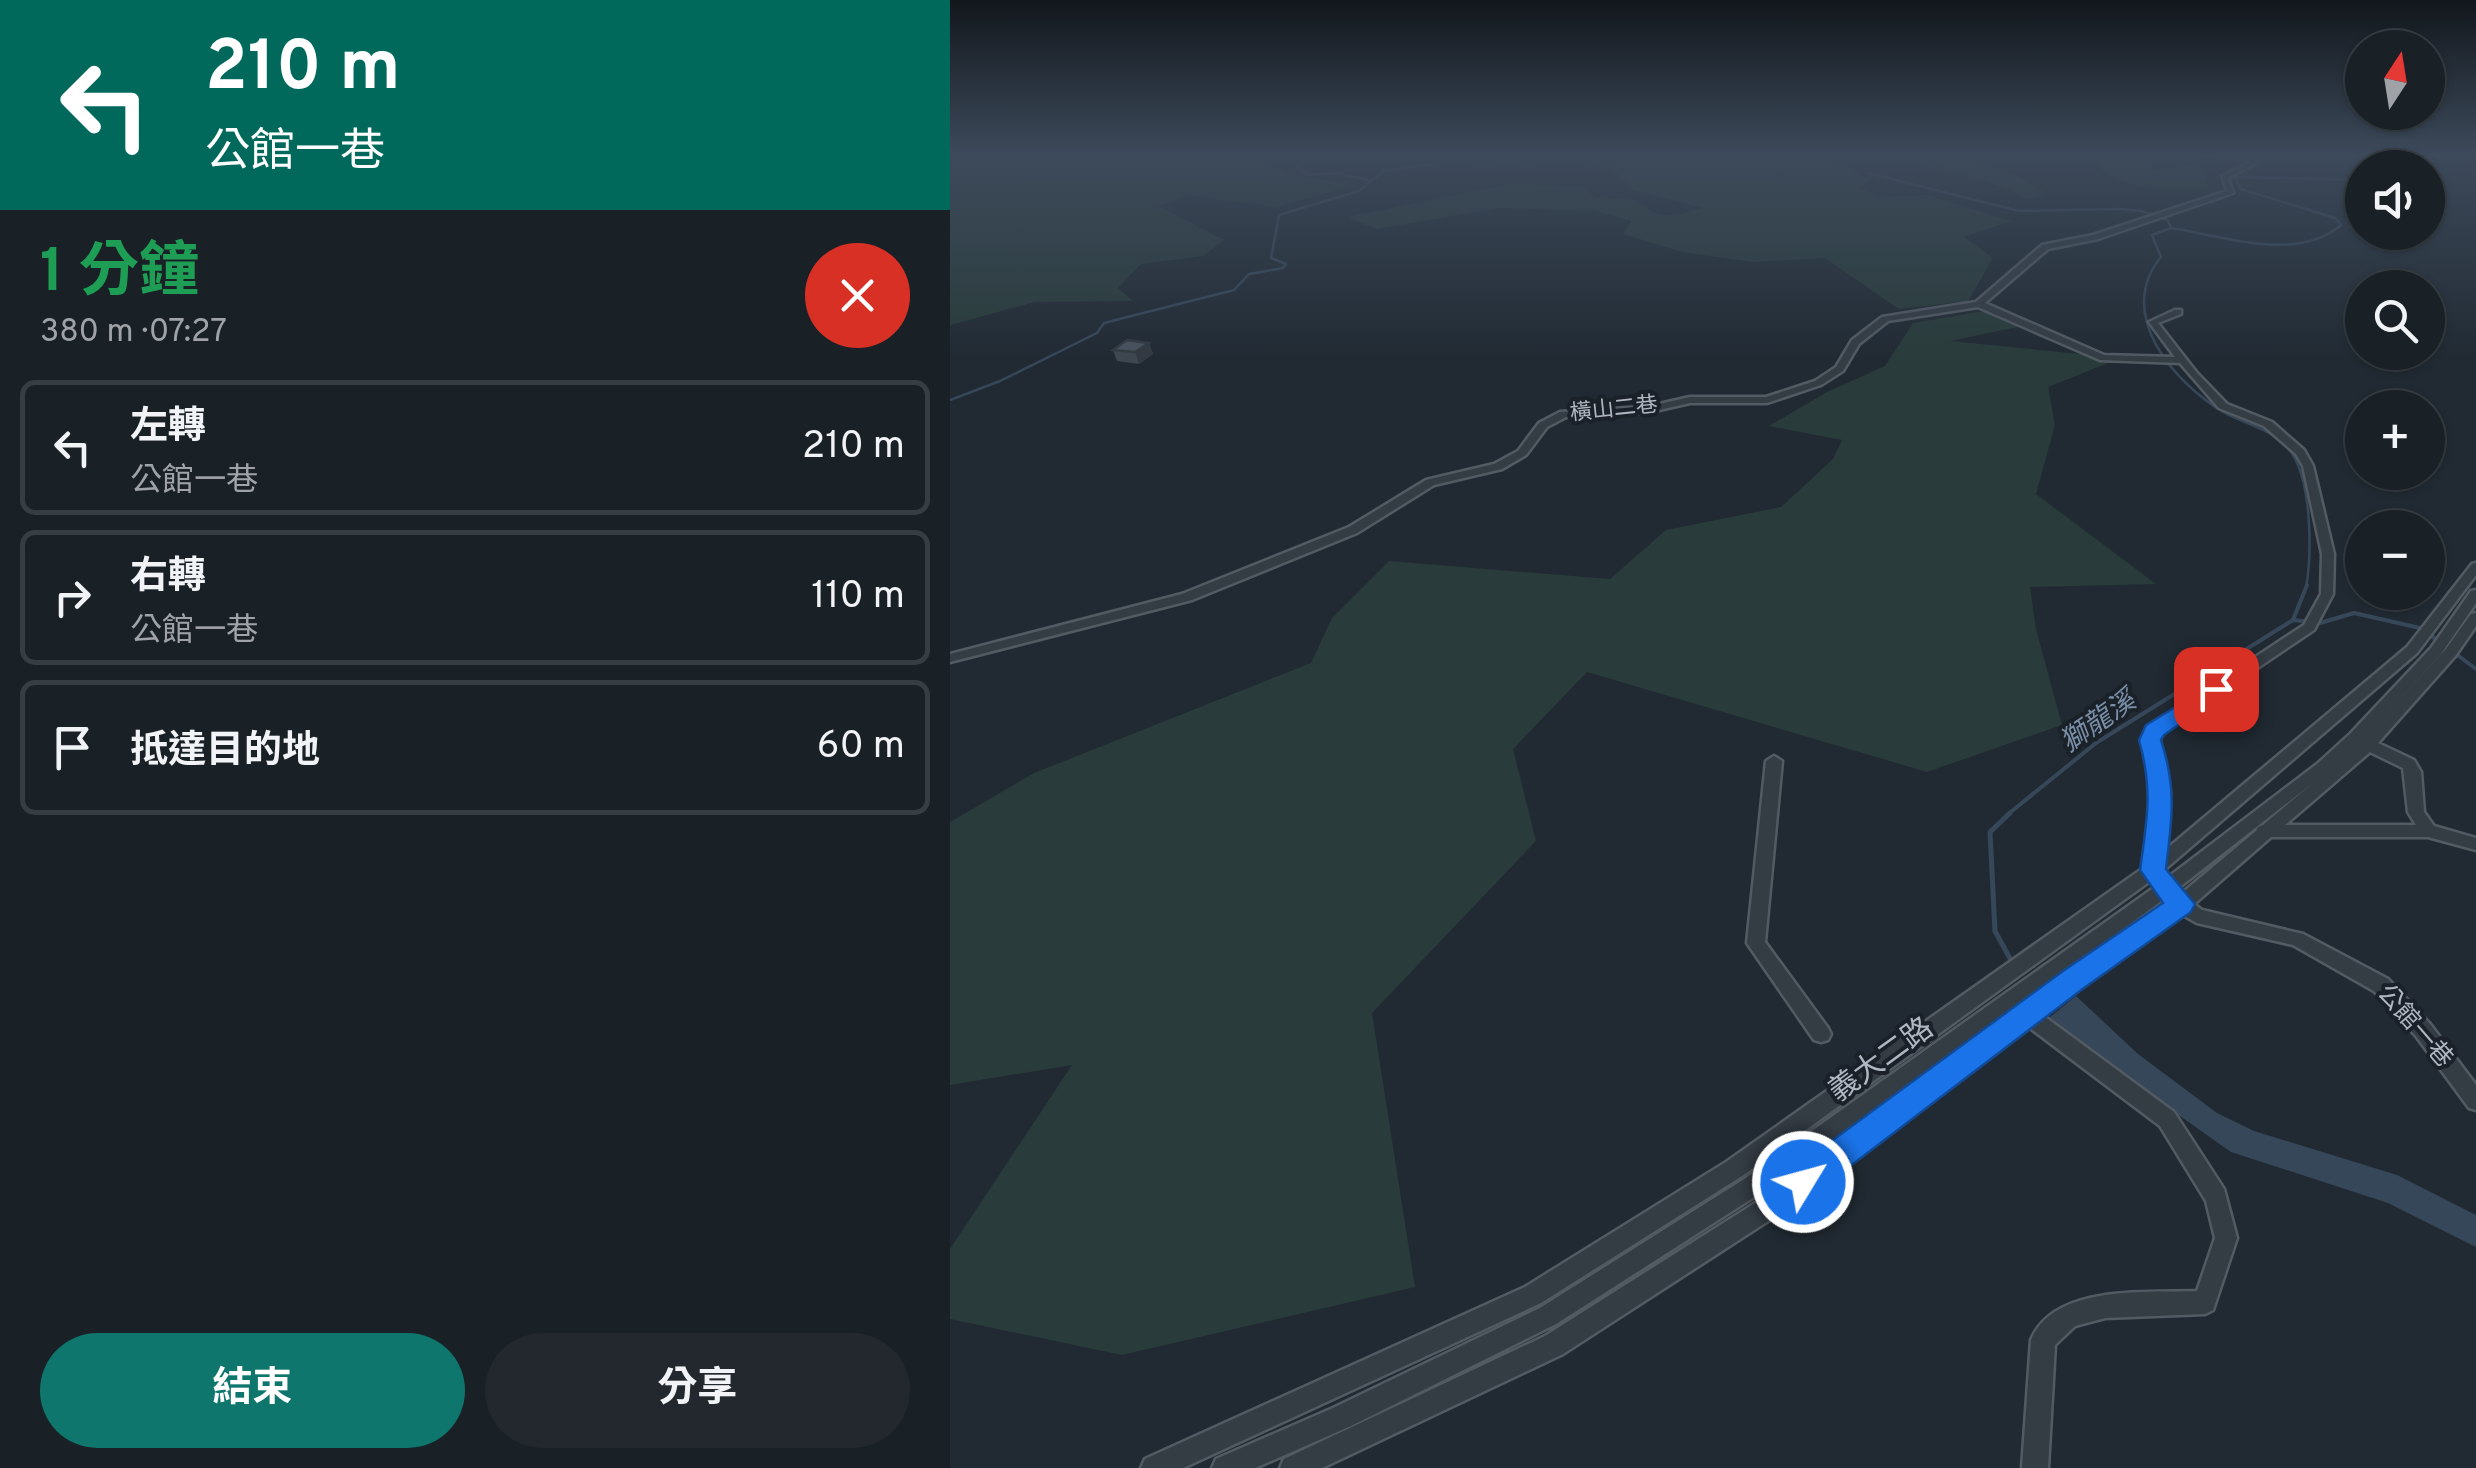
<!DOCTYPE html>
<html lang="zh-TW">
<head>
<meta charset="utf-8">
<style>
	body { margin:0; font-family:Overpass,"Noto Sans TC",sans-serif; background:#22282e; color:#f1f3f6; height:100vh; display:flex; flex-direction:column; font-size:38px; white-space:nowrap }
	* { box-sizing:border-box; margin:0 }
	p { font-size:32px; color:#9fa3a7 }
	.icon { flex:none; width:55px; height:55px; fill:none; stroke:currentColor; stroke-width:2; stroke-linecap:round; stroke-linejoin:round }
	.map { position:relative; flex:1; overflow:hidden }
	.panel { display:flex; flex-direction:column; background:#192026; width:950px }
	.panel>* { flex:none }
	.top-card { background:#00695c; color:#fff; overflow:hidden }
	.needle { width:65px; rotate:12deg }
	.controls { position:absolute; left:1395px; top:30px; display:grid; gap:20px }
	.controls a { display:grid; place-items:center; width:100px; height:100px; border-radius:50%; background:#192026; box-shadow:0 2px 8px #0004,0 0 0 2px #373e43; font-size:50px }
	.pin { position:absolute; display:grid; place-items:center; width:85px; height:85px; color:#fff; margin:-42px; border-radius:20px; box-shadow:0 5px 15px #0006 }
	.me { position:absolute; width:110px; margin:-55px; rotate:53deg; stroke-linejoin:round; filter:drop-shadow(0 0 8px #0008) }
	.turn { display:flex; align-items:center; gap:35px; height:210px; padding:0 40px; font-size:45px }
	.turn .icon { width:130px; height:130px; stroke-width:2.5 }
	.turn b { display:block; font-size:70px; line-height:85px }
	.round { display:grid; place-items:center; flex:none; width:105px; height:105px; border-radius:52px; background:#22282e }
	.overview { display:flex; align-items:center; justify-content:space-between; height:170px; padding:0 40px }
	h1 { font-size:60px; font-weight:700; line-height:75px; color:#1e9e55 }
	.action { display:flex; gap:20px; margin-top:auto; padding:20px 40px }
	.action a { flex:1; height:115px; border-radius:60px; background:#0f766e; color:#fff; font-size:40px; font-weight:700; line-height:115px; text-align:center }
	.action a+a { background:#22282e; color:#f1f3f6 }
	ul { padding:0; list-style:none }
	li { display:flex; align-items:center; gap:30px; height:135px; margin:0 20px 15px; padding:0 20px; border:5px solid #373e43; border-radius:15px }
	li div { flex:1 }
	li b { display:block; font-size:38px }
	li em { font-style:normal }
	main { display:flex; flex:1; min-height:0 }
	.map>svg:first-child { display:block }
	.green { fill:#293b3a }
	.water { fill:#364759 }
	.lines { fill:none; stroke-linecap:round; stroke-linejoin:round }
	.stream-far2 { stroke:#364759; stroke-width:2.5 }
	.stream-far1 { stroke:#364759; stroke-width:4 }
	.stream { stroke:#364759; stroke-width:5 }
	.minor-casing { stroke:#525a62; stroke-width:5 }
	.minor { fill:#343c44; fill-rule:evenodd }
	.wall { fill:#3e4750 }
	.shaded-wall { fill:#323941 }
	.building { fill:#48525d; stroke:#323941; stroke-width:2.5 }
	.route { fill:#1a73e8; stroke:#114b97; stroke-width:2.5 }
	.labels { text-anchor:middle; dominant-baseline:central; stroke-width:8; stroke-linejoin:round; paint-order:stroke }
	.far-street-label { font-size:22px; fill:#afb7c1; stroke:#1a2129 }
	.street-label { font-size:25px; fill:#afb7c1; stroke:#1a2129 }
	.water-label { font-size:28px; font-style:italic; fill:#7a8fa7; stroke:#1a2129 }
	.near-street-label { font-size:30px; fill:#afb7c1; stroke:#1a2129 }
</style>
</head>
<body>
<main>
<section class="panel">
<div class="top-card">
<div class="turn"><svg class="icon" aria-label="left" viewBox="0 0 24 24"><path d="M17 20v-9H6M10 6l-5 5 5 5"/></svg><div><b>210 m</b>公館一巷</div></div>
</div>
<div class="overview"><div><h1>1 分鐘</h1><p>380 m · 07:27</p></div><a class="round" style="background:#d93025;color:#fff"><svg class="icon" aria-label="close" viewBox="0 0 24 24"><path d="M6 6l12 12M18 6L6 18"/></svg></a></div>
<ul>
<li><svg class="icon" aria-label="left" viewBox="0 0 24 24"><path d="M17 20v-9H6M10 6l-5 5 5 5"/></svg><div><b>左轉</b><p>公館一巷</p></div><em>210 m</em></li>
<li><svg class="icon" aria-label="right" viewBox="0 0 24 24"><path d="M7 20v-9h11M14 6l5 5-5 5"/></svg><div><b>右轉</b><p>公館一巷</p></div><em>110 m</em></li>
<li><svg class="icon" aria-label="arrive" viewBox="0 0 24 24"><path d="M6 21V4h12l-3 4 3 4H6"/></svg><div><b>抵達目的地</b></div><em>60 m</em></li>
</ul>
<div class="action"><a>結束</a><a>分享</a></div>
</section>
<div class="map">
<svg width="1526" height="1468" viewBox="0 0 1526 1468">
	<rect width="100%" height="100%" fill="#212a33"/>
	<!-- green -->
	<g class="green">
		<path d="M0 154H299L341 175 405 185 326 207 237 195 208 206 274 240 253 256 191 264 168 288 183 301 85 302 0 325Z"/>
		<path d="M549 154H873L919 180 910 188 931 197 978 195 1061 221 1014 237 1043 258 1018 301 949 309 875 258 803 262 732 252 673 234 682 221 645 211 550 208 426 229 398 217 560 184 631 186 645 197 687 200C709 222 725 216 753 208L684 190 659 166 623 160 519 166Z"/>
		<path d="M942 154H1002L1066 176 1098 194 1078 199 1056 188Z"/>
		<path d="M1139 154H1273L1285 161 1211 155 1201 160 1203 170C1222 169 1234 163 1253 167L1260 188C1228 190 1183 192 1155 172 1149 168 1145 159 1139 154Z"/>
		<path d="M1034 311 1082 324 1000 341 1171 358 1098 387 1105 425 1086 494 1206 584 1080 587 1086 629 1112 725 977 772 637 672 563 749 586 841 422 1013 465 1287 172 1355 0 1319V1249L122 1065 0 1085V822L84 773 361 663 382 618 439 561 660 579 716 530 831 507 883 459 892 440 819 426 877 392 935 366 963 323Z"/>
	</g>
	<!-- water -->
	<path class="water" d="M1126 996 1188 1054 1267 1113 1304 1131 1447 1175 1526 1215V1247L1438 1203 1281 1152 1095 1021Z"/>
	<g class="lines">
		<!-- stream-far2 -->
		<g class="stream-far2">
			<path d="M301 154H312"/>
			<path d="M351 154 358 156 346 166 358 175 388 173 422 181"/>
			<path d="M1407 154 1438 164V168"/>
			<path d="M1457 154 1492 158 1513 154"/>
			<path d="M918 173 1069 211 1170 209 1192 211 1217 220 1221 227"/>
			<path d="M0 400 50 381 147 333 154 323 284 290 299 274 333 268 336 264 321 258 329 215 409 191 434 171 482 164 495 154"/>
			<path d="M1356 588C1362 553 1362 482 1341 452 1326 430 1297 425 1275 413 1224 383 1164 314 1211 257L1202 235 1221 228C1273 236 1347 263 1391 225L1385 218 1291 189 1284 177 1412 180"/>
		</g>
		<!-- stream-far1 -->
		<g class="stream-far1">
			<path d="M1343 620 1370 623 1404 613 1470 628 1490 642"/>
			<path d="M1506 654 1526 669"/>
			<path d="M1057 815 1146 743 1343 620 1357 585"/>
		</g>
		<!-- stream -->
		<path class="stream" d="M1060 813 1040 832 1045 931 1063 964"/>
		<defs>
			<g id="minor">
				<path d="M1288 154H1296L1308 162 1278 178 1283 193 1148 239 1098 249 1035 303 1154 355 1225 357 1199 322 1225 310H1231V314L1208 323 1247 373 1277 404 1322 422 1354 450 1363 466 1384 554 1383 594 1364 630 1211 733 1209 746 1220 793 1213 852 1457 647 1522 564 1526 563V575L1467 653 1213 871 1211 878 1203 879 792 1176 591 1303 233 1468H191L195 1459 575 1287 776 1162 1196 866 1204 793 1194 746 1199 727 1354 625 1371 594 1372 554 1353 466 1346 454 1314 426 1269 408 1230 363 1150 360 1028 307 938 321 909 344 893 371 871 385 817 403H740L696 413 616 417 597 427 576 455 552 469 484 485 407 533 242 600 0 662V654L232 594 399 527 476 480 544 464 568 451 589 423 610 412 696 407 740 397H816L865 381 886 367 902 340 932 317 1026 302 1092 245 1143 235 1277 191 1272 176 1300 162Z"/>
				<path d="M1526 590V603L1491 654 1414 737 1496 649 1521 614 1526 613V626L1506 655 1428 743 1464 760 1471 772 1474 812 1484 826 1526 838V850L1478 837H1321L1244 904 1252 910 1353 934 1438 979 1480 1024 1526 1085V1110L1519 1108 1466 1036 1424 991 1343 945 1247 923 1231 914 1091 1014 1224 1112 1274 1189 1287 1238 1263 1310 1255 1314 1155 1318 1125 1326 1105 1345 1098 1468H1072L1081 1340C1104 1284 1197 1293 1247 1291L1265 1238 1256 1201 1210 1126 1076 1025 829 1214 613 1354 372 1468H330L334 1459 595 1336 813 1198 1062 1013 1061 1010 812 1192 606 1324 401 1426 305 1468H262L266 1459 383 1408 590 1308 796 1178 1209 884 1367 764 1400 734 1481 648 1521 591ZM1420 752 1453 768 1458 812 1466 825H1335ZM1364 782 1313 825 1308 827 1306 831 1231 894 1222 893ZM1218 896 1216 899 1219 904 1076 1003 1073 1002Z"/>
				<path d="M824 756 832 761 815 942 878 1028 881 1034 878 1040 871 1042 864 1040 797 943 816 761Z"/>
			</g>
		</defs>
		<!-- minor casing -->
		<use href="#minor" class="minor-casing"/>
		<!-- minor -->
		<use href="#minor" class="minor"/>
	</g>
	<!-- wall -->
	<path class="wall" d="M199 343 203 354 189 364 167 361 163 350Z"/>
	<!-- shaded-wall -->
	<path class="shaded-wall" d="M199 343 203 354 189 364 185 352Z"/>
	<!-- building -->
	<path class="building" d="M177 340 199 343 185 352 163 350Z"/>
	<!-- sky -->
	<linearGradient id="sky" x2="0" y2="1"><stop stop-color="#12171c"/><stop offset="0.43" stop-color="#3d4a5b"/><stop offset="1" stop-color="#3d4a5b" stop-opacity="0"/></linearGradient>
	<rect width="1526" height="360" fill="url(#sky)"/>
	<!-- route -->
	<path class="route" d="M1266 682 1273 684 1277 689 1273 694 1214 735 1211 740C1227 789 1222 819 1216 869L1245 904 1241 912 1134 988 865 1193 853 1198 842 1193 837 1182 842 1170 1113 971 1213 903 1190 870C1197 820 1203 790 1189 740L1196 725Z"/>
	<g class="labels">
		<!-- far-street labels -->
		<g class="far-street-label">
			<text transform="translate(664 410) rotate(-6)">橫山二巷</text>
		</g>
		<!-- street labels -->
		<g class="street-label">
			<text transform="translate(1464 1027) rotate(49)">公館一巷</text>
		</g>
		<!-- water labels -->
		<g class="water-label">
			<text transform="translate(1149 723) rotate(-35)">獅龍溪</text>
		</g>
		<!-- near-street labels -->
		<g class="near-street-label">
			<text transform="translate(932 1061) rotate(-36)">義大二路</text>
		</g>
	</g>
</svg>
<div class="controls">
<a><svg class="needle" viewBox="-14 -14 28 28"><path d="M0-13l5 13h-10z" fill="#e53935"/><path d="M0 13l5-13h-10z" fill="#9fa3a7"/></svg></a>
<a><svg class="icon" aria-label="sound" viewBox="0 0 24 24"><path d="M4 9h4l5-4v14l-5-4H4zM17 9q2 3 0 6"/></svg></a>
<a><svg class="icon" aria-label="search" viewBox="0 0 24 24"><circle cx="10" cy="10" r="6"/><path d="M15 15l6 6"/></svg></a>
<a>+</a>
<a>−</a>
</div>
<div class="pin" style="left:1266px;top:689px;background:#d93025"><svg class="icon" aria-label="arrive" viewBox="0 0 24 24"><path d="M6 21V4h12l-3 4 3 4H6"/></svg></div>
<svg class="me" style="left:853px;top:1182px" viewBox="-20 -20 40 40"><circle r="17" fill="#1a73e8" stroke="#fff" stroke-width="3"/><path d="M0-11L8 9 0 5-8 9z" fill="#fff"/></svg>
</div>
</main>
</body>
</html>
